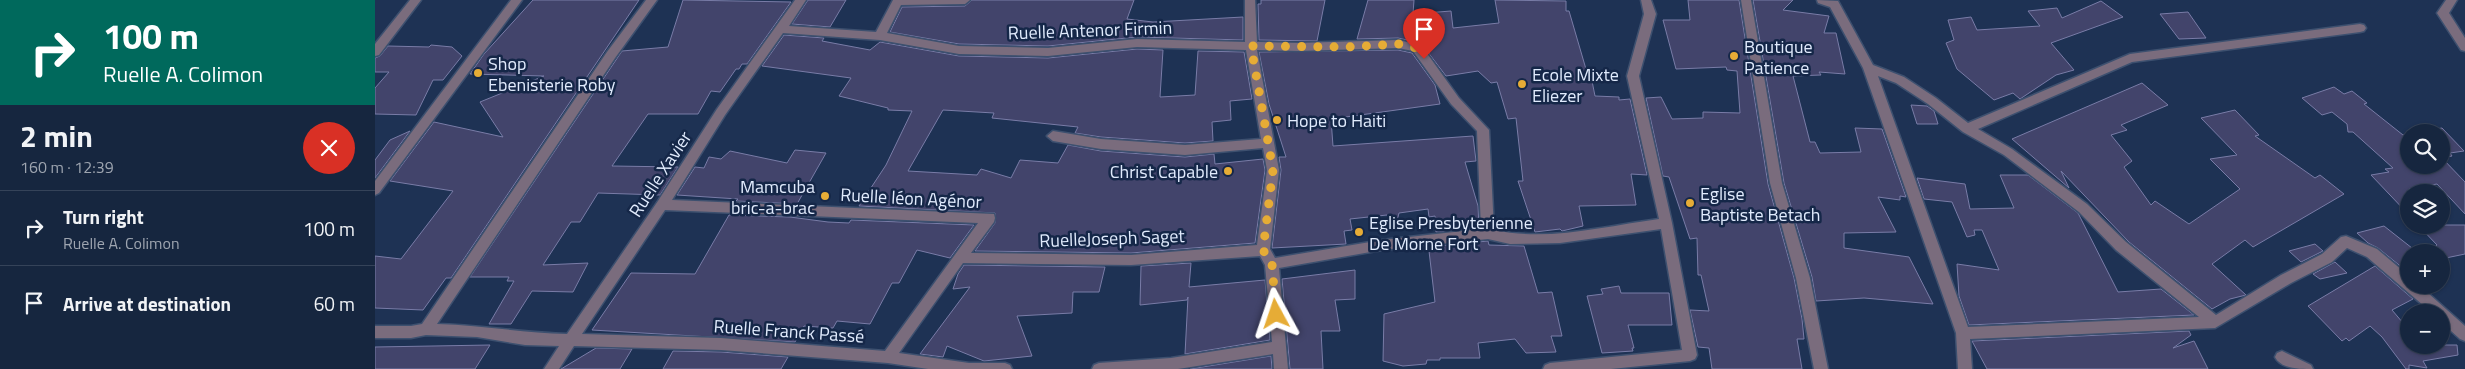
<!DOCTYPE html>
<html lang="en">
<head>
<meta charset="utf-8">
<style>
	body { margin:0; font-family:"Titillium Web",sans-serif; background:#23324a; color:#f1f3f6; height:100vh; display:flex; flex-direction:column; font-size:19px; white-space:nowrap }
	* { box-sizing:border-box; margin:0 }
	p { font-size:16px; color:#9ea5b0 }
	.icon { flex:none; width:28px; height:28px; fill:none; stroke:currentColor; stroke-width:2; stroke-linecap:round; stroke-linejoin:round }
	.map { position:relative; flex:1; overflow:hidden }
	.sheet { display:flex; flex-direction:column; background:#16263f; width:375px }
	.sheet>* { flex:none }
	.guide { background:#00695c; color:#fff; overflow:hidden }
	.buttons { position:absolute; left:2025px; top:124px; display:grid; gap:10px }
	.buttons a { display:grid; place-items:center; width:50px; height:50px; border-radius:50%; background:#16263f; box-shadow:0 1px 4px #0004,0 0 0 1px #354359; font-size:25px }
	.pin { position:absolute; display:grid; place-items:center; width:42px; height:42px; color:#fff; margin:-51px -21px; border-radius:50% 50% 50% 0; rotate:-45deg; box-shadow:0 0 5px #0007 }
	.pin .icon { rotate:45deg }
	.me { position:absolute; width:55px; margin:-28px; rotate:355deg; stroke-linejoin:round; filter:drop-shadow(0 0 4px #0008) }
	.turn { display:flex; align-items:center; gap:18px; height:105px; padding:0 20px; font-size:22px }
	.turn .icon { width:65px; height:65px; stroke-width:2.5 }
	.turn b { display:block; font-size:35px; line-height:42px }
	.round { display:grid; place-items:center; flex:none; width:52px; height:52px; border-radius:26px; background:#23324a }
	.head { display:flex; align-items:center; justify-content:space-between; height:85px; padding:0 20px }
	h1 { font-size:30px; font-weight:700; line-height:38px }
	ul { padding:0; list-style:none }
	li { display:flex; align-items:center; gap:15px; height:75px; padding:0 20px; border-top:1px solid #354359 }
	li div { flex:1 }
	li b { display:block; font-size:19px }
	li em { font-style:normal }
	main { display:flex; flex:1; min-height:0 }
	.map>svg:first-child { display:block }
	.building { fill:#42446b; stroke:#797ca7 }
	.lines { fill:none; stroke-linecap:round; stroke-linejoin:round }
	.minor-casing { stroke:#3d506f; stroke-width:3 }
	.minor { fill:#7a6c7d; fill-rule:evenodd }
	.route { stroke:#e6ac36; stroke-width:9; stroke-dasharray:0 16.2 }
	.poi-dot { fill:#e6ac36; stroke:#152748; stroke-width:2 }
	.labels { text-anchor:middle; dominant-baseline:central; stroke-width:5; stroke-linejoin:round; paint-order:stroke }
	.street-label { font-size:18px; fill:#e1ebfd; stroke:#152748 }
	.poi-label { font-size:18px; fill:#e1ebfd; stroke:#152748; text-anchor:start }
</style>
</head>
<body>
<main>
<section class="sheet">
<div class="guide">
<div class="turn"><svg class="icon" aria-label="right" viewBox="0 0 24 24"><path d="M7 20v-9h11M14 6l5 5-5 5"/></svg><div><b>100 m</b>Ruelle A. Colimon</div></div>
</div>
<div class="head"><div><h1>2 min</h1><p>160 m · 12:39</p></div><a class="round" style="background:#d93025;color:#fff"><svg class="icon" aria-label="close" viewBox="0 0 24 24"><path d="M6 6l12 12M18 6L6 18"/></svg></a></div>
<ul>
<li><svg class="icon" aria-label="right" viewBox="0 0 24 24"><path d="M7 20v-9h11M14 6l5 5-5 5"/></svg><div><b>Turn right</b><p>Ruelle A. Colimon</p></div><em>100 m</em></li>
<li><svg class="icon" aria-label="arrive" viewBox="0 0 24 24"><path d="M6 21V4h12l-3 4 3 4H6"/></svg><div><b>Arrive at destination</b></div><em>60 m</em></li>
</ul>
</section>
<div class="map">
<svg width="2090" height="369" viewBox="0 0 2090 369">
	<rect width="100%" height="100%" fill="#1e3254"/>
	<!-- building -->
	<g class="building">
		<path d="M158 0H264L76 278H71L48 310 0 308V256L26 259 78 191 15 181 59 122 128 137 105 102 169 76 95 74 109 54Z"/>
		<path d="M308 0 416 2 372 64H367L364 69H361L345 92 336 91 323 114H273L237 166 303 167 285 195 223 193 205 222H196L168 265 213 263 198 292 157 291 136 324H114L139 281H132L134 277H95L247 51 293 47Z"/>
		<path d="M433 0H471L455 27 417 24Z"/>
		<path d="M597 0H759L752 19 778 22 868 17V40L762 37 673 46 584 44 515 32 527 7 590 6Z"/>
		<path d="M886 0H950L942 41 884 40 883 4H886Z"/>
		<path d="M993 0H1039L1038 14 1076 11 1078 28 1124 23 1120 0 1191 1V11H1194L1213 76H1216L1220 96 1244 97V100L1255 99 1272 175 1256 174 1261 205 1204 206 1208 226 1187 231 1185 229 1160 232 1143 181H1148L1141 118 1133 119 1122 82 1116 83 1103 71 1071 76 1046 43 1023 38 982 39Z"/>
		<path d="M1313 0H1364L1393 184 1419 278 1427 319 1429 339H1422L1427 369H1337L1334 348 1323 347 1315 310 1334 311 1326 275H1323L1322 238 1315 239 1294 177 1288 176 1271 98 1286 97 1297 119 1328 118V112L1365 113 1362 71 1352 70 1351 67 1301 69 1288 20H1315Z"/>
		<path d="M1378 0H1418L1408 10 1454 16 1449 33H1461L1470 74 1444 72 1446 75 1418 76 1435 142H1440L1445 153 1486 152 1480 128 1507 129 1531 197 1525 196V200L1503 197 1521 232 1469 233V248L1534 257 1558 304 1489 298 1441 301 1437 277 1409 183Z"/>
		<path d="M1726 1 1748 17 1676 43 1699 70 1681 75 1645 99 1638 93 1619 100 1582 69 1571 43 1579 40 1573 20 1596 17 1602 30 1665 26 1653 11 1682 8 1687 18Z"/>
		<path d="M1813 12 1831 38 1804 39 1785 14Z"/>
		<path d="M409 35 449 38 447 41 495 50 505 42 584 56 673 58 762 49 788 50 785 97 820 95 823 51 869 52 877 99 855 101 856 120 837 122 838 141 810 143 726 137 700 133 703 127 617 118 619 113 568 110 533 171 602 175 606 169 636 178 645 160 683 163 693 145 726 151 810 157 839 154 840 164 888 159 890 170 880 243 756 253 600 251 620 223V213L484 206 511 165 537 111 513 110V108L464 96 476 78 387 66Z"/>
		<path d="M56 45 77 47 87 56 68 80H58L41 115 0 114V88L14 72H0V58L5 56 13 46 54 47Z"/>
		<path d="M1023 50 1037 53 1060 85 1065 104 956 119 958 146 1098 136 1101 161 1090 162 1103 206 1104 227 1061 232 1060 216 1054 217 1053 209 1024 213 1020 229 1012 215 975 219 977 230 969 231 971 244 897 248 906 170 904 157H911L894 104 884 52Z"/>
		<path d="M1767 83 1793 105 1746 125 1752 130 1736 135 1757 161 1749 167 1776 205 1780 201 1814 224 1865 189 1835 159 1862 155 1826 118 1860 110 1884 135 1880 136 1940 178 1945 175 1969 194 1878 247 1870 240 1837 264 1871 295 1855 299 1837 309 1754 242 1686 171 1694 188 1637 139Z"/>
		<path d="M1959 87 1969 94 1977 91 1992 103 1989 104 2028 135 2034 134V165H2066V132H2042L2067 128 2089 151 2075 153 2077 156 2067 158 2090 182V214L2062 184 2034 189V215L1996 175 2014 172 2010 169 2018 168 1978 132H1973L1972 124 1957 112 1947 115 1927 98Z"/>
		<path d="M1536 105 1552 106 1559 111 1563 124H1542Z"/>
		<path d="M35 131 0 178V160L15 140Z"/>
		<path d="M420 150 451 153 422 204 361 201 363 199 302 195 320 167 329 168 334 157 346 159 355 151 412 163Z"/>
		<path d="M1625 175H1653L1703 213 1743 292 1786 289 1819 315 1594 325 1584 296 1582 264 1624 270 1607 230H1599L1600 235 1592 237 1577 202 1549 199 1542 178 1590 184 1595 209 1639 208Z"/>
		<path d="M354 215 415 217 453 222 474 223 476 220 599 225 575 258 542 250 524 283H517L495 324 462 321 458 328 429 326 420 342 217 330 256 273 320 274Z"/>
		<path d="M2043 225H2090V254L2066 259V252H2054L2062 245Z"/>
		<path d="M2009 226 2042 252H2034V273L2003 248 1993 243 1982 233Z"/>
		<path d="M1113 241 1114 245 1149 246 1163 293 1177 292 1187 336H1176L1181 352 1151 353 1140 339 1103 343 1105 358H1065V360H1052L1051 364 1028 366 1008 361 1009 314 1060 302 1054 251 1061 250V246Z"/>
		<path d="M1940 244 1948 251 1926 262 1914 251Z"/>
		<path d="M1960 262 1972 273 1945 279 1938 274Z"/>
		<path d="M816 263 814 287 890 280 895 340 810 354 813 297 812 300 765 305 766 266Z"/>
		<path d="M589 265 730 267 724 292H698L697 313 642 316 657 356 609 361 572 346 568 357 545 354 595 287 578 289 583 274Z"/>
		<path d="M2000 266 2038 299 2017 310 2034 330V345H2082L2083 355 2048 361 2052 368 2034 365V369H2031L2007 337 1995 326 1974 341 1971 338 1967 341 1933 306Z"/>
		<path d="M980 270V299L960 300 965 331H946L948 369H915L907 279Z"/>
		<path d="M1244 286 1246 293H1294L1297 325H1253L1259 348H1257L1258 351 1227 353 1212 296 1228 294 1226 289Z"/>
		<path d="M1814 331 1816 335 1798 348 1819 341 1833 369H1612L1597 341Z"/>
		<path d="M115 345 100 369H0V347Z"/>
		<path d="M221 348 257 349 245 369H186Z"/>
		<path d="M298 351 346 352 413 357 406 369H288Z"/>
		<path d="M896 356 897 369H815Z"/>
	</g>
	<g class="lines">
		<defs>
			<g id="minor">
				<path d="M35 0H46L4 55 0 56V44Z"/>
				<path d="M136 0H147L4 193 0 195V181Z"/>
				<path d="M271 0H282L240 58 62 324C106 325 148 333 192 334L283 201 342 109 420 0H431L414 26 501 32 518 0H595L590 4 526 5 512 33 584 46 673 48 762 39 870 42V0H880L882 42 923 43 1023 40 1046 45 1084 98 1114 130 1119 230C1172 242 1231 226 1284 219L1252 76 1269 14 1266 0H1276L1281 14 1264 76 1297 223 1322 355 1320 359 1315 361 1236 369H1168L1170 365 1175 363 1307 350 1286 229 1185 243 1135 244 1113 239 1007 250 904 268 913 369H899L898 354 803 369H717L719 365 724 363 796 358 897 342 890 265 885 256 756 265 588 263 524 353 594 363H630L635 365 637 369H553L513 363 346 350 199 346 184 369H169L184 346 150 345 102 337 51 335 36 338H0V326H36L47 324 232 52ZM408 33 505 40 584 54 673 56 762 47 871 50 886 139 810 145 726 139 678 131 672 136 678 141 726 149 810 155 888 148 892 170 882 245 756 255 596 253 619 222 620 218 619 214 297 200 350 115ZM1023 48 1038 51 1076 104 1102 131 1106 229 1007 240 900 258 895 249 904 170 882 50 923 51ZM290 210 603 223 510 351 346 338 207 334Z"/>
				<path d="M1366 0H1376L1407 183 1435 278 1453 369H1439L1421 278 1395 183Z"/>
				<path d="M1442 0 1463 1 1498 65 1529 77 1561 98 1593 123 1755 54 1985 24 1989 25 1991 28 1989 31 1985 32 1757 62 1603 129 1637 149 1712 204 1751 242 1841 315 1906 275 1947 254 1966 237 1971 236 2002 249 2034 276V285H2044L2090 326V341L2085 339 2066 322V312H2056L1992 257 1972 248 1957 262 1916 283 1840 328 1595 339 1597 369H1583L1581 333 1488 68 1455 7 1443 3ZM1503 76 1521 83 1553 104 1588 132 1629 155 1704 212 1741 250 1824 317 1593 327Z"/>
				<path d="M2071 0H2082L2074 13 2090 38V51L2086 50 2062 13Z"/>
				<path d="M1907 351 1936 365 1938 369C1925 369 1906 369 1900 357L1902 353Z"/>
			</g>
		</defs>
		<!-- minor casing -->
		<use href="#minor" class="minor-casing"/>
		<!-- minor -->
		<use href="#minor" class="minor"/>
	</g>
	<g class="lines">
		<!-- route -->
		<path class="route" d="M901 314 897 264 888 250 898 170 876 46 972 47 1024 44 1042 48 1049 59"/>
	</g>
	<!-- markers -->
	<g class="poi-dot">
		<circle cx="1359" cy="56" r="5"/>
		<circle cx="103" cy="73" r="5"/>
		<circle cx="1147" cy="84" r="5"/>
		<circle cx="902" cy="120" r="5"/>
		<circle cx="853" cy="171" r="5"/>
		<circle cx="450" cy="196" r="5"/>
		<circle cx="1315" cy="203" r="5"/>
		<circle cx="984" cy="232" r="5"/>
	</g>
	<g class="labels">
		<!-- street labels -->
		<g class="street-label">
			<text transform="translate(715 30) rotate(-2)">Ruelle Antenor Firmin</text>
			<text transform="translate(285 174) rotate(-57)">Ruelle Xavier</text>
			<text transform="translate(536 198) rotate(3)">Ruelle léon Agénor</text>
			<text transform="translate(737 238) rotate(-2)">RuelleJoseph Saget</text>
			<text transform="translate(414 331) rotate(4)">Ruelle Franck Passé</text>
		</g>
		<!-- poi labels -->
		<g class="poi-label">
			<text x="1369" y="46">Boutique<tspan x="1369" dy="21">Patience</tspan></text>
			<text x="113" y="63">Shop<tspan x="113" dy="21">Ebenisterie Roby</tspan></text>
			<text x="1157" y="74">Ecole Mixte<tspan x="1157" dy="21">Eliezer</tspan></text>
			<text x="912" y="120">Hope to Haiti</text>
			<text x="843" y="171" text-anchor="end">Christ Capable</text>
			<text x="440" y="186" text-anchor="end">Mamcuba<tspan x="440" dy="21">bric-a-brac</tspan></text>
			<text x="1325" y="193">Eglise<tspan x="1325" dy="21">Baptiste Betach</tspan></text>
			<text x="994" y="222">Eglise Presbyterienne<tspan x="994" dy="21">De Morne Fort</tspan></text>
		</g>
	</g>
</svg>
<div class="buttons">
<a><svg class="icon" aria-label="search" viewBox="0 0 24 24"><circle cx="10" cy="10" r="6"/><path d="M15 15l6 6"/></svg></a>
<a><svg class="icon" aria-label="layers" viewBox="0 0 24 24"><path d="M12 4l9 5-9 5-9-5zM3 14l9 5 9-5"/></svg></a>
<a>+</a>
<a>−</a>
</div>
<div class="pin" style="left:1049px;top:59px;background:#d93025"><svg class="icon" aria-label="arrive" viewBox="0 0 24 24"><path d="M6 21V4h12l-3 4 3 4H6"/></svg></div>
<svg class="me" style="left:901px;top:314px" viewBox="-20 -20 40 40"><path d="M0-17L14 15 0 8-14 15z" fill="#e6ac36" stroke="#fff" stroke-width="4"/></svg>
</div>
</main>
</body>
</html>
